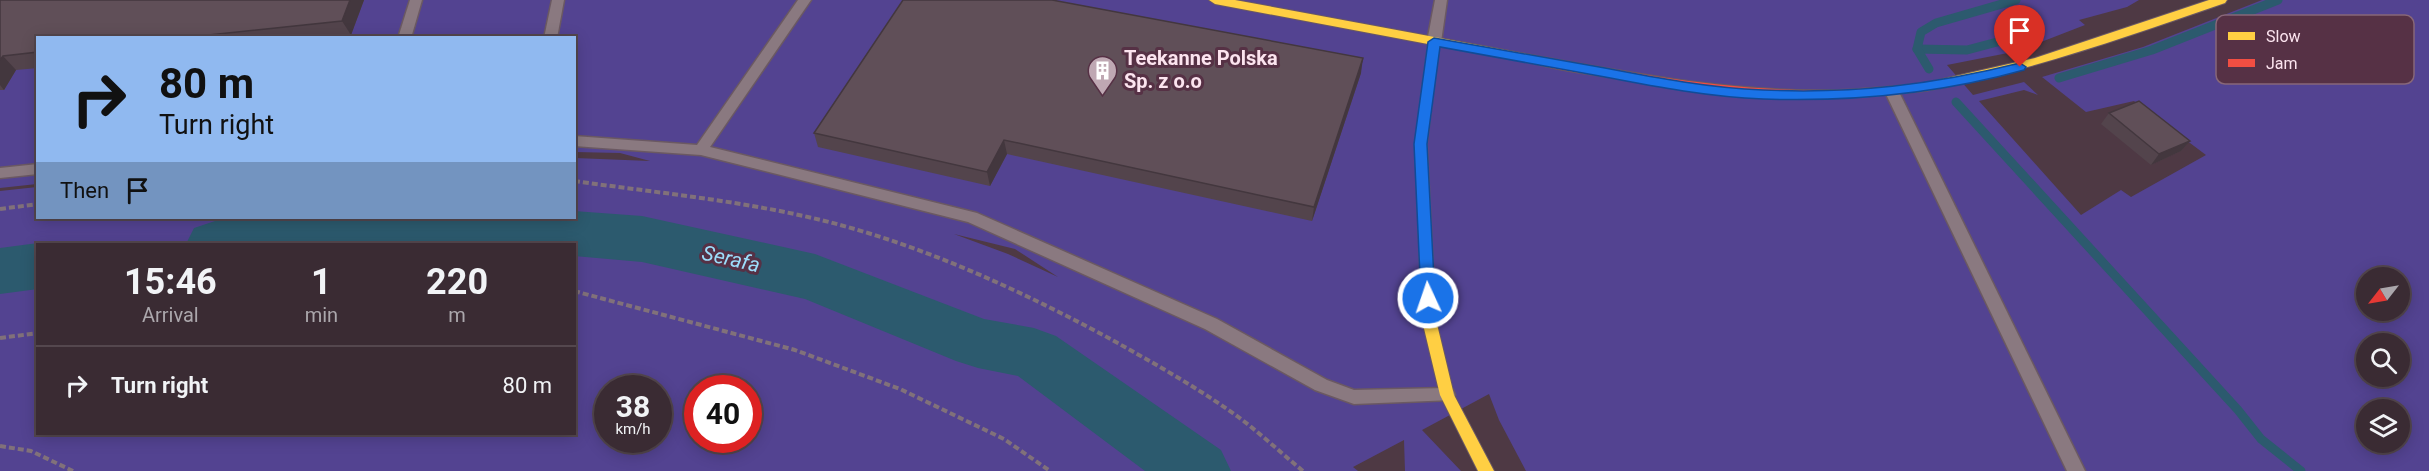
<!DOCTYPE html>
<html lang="en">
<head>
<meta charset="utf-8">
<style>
	body { margin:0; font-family:Roboto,sans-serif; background:#45373f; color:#f1f3f6; height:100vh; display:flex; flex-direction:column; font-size:22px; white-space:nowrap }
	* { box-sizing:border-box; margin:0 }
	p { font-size:20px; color:#aba7ac }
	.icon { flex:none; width:33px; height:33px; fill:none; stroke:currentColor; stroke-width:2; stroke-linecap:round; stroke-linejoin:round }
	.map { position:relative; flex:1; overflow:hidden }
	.side { position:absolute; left:36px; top:243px; width:540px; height:192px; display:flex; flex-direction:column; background:#3a2b33; border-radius:0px; box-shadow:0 3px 15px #0003,0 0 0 2px #54474e }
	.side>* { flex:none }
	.banner { position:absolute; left:36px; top:36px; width:540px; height:183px; border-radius:0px; box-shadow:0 3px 15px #0003,0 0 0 2px #54474e; background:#90b9f0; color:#111; overflow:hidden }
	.needle { width:39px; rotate:239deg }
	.tools { position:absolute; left:2356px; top:267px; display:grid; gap:12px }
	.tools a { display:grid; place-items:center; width:54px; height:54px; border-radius:50%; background:#3a2b33; box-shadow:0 3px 15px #0003,0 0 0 2px #54474e; font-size:30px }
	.speed { position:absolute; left:594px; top:375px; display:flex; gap:12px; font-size:30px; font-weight:700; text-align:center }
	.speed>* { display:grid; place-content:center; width:78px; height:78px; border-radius:50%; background:#3a2b33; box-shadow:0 3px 15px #0003,0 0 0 2px #54474e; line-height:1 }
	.speed small { font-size:15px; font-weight:400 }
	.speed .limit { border:9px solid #d22; background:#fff; color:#111 }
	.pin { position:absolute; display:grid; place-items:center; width:51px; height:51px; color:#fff; margin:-62px -26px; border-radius:50% 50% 50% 0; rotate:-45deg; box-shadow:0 0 6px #0007 }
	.pin .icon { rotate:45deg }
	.me { position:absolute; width:66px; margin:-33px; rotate:357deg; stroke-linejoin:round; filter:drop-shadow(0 0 4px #0008) }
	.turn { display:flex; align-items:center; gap:21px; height:126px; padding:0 24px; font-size:27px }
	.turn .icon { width:78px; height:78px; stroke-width:2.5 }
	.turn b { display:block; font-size:42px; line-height:51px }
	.then { display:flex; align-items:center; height:57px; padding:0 24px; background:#0003; gap:12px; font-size:22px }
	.eta { display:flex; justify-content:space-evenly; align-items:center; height:102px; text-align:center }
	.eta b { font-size:36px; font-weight:700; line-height:42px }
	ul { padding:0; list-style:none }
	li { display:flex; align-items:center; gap:18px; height:78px; padding:0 24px; border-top:2px solid #54474e }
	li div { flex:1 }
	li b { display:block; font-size:22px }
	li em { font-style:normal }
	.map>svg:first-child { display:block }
	.green { fill:#534391; fill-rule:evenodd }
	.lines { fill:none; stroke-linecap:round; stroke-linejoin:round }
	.stream { stroke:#2c5a6e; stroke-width:9 }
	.river { fill:#2c5a6e; fill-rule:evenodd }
	.lane-casing { stroke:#6b5962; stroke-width:3 }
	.slow-casing { stroke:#6b5962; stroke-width:2 }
	.jam-casing { stroke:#6b5962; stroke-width:2 }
	.path { stroke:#81717a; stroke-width:4; stroke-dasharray:6 3; stroke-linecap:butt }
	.lane { fill:#8a7980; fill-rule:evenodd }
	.slow { fill:#ffcf43; fill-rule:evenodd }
	.jam { fill:#f24e42; fill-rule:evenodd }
	.wall { fill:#53444c }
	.shaded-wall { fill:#43373e }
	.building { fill:#604f58; stroke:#43373e; stroke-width:1.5 }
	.route { fill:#1a73e8; stroke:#114b97; stroke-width:1.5 }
	.labels { text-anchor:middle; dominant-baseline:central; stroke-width:6; stroke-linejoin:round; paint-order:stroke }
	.poi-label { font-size:20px; font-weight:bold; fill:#fce4ef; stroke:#563145; text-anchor:start }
	.water-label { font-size:21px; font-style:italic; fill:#9cddfa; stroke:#563145 }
	.key { fill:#563145; stroke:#886778; stroke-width:1.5 }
	.key-label { font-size:16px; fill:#fce4ef }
</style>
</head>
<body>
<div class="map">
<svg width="2429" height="471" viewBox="0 0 2429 471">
	<rect width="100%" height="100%" fill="#4e3944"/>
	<!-- green -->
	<path class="green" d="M0 0H2139L2127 7 2079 20 2085 25 2018 51 1947 65 1973 95 2024 82 2038 95 2024 90 1979 101 2081 215 2121 190 2131 197 2206 155 2134 101 2086 112 2042 77 2143 47 2262 0H2429V471H1526L1499 420 1489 394 1422 430 1461 471H1405L1404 440 1353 467 1358 471H0V191L37 187 38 218H574L575 158 650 161 620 153 575 152 574 38H38L37 184 0 188ZM954 234 1015 249 1058 277 1008 254ZM38 244H574V434H38ZM2367 278H2400V310H2367ZM2367 344H2400V376H2367ZM608 388H658V440H608ZM698 388H748V440H698ZM2367 410H2400V442H2367Z"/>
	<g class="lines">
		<!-- stream -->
		<g class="stream">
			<path d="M1917 49 1967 50 2016 37 2019 40"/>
			<path d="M1929 69 1917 49 1921 32 1936 23 2016 0"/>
			<path d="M2059 78 2152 50 2278 0"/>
			<path d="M1956 102 2238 410 2261 439 2301 471"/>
		</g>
		<!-- river -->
		<g class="river">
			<path d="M574 211 642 216 815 254 984 319 1034 328 1056 336 1221 450 1231 471H1145L1018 376 978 368 956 361 805 299 642 262 574 256V244H186L194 228 215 221 250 218H574Z"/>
			<path d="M38 243 43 244H38V289L0 294V248Z"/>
		</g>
		<defs>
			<g id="lane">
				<path d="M410 0H422L411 38H398Z"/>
				<path d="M552 0H564L557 38H544Z"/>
				<path d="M798 0H811L710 147 977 213 1217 319 1327 380 1354 390 1447 388 1453 390 1455 395 1453 400 1354 404 1315 390 1205 329 968 222 701 155 574 146V136L697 145Z"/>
				<path d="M1435 0H1447L1441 42 1434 46 1427 42Z"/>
				<path d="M1892 87 1899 92 2085 471H2067L1885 92Z"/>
				<path d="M38 164V174L0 178V168Z"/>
			</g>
			<g id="slow">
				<path d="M1209 0H1235L1537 56 1543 60 1537 64 1439 46 1427 144 1436 320 1454 395 1494 471H1478L1440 395 1422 320 1415 144 1428 44 1215 4Z"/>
				<path d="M2209 0H2227L2225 3C2126 37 2028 72 1925 91L1919 87 1925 83 2035 58Z"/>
			</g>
			<path id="jam" d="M1537 56C1633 73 1731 92 1829 90 1861 90 1893 86 1925 83L1931 87 1925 91C1820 103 1722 97 1619 79 1590 74 1560 71 1533 63L1531 60Z"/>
		</defs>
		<!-- lane casing -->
		<use href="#lane" class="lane-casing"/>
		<!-- slow casing -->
		<use href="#slow" class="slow-casing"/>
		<!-- jam casing -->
		<use href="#jam" class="jam-casing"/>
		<!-- path -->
		<g class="path">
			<path d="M574 181C659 193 746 201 829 222 926 247 1017 289 1105 336 1150 361 1195 386 1237 416 1260 433 1281 453 1303 471"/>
			<path d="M0 209 38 204"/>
			<path d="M574 291 795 350 900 389 1004 439 1050 471"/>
			<path d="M0 338 38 333"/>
			<path d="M0 446 31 451 73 471"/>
		</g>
		<!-- lane -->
		<use href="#lane" class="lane"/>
		<!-- slow -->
		<use href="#slow" class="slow"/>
		<!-- jam -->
		<use href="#jam" class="jam"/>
	</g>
	<!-- wall -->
	<g class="wall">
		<path d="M0 0H364L351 35 329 38H38V68L16 70 4 90H0Z"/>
		<path d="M1361 73 1312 221 1007 154 990 186 818 147 814 133Z"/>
		<path d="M2109 113 2190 141 2181 151 2151 165 2101 124Z"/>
	</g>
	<!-- shaded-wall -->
	<g class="shaded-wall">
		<path d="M350 0H364L351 35 342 21Z"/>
		<path d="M3 56 16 70 4 90 0 85V60Z"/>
		<path d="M1363 58 1361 73 1312 221 1314 207Z"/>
		<path d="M1004 140 1007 154 990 186 987 172Z"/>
		<path d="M2190 141 2181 151 2151 165 2159 154Z"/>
	</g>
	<!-- building -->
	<g class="building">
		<path d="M0 0H350L342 21 180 38H38V52L3 56 0 60Z"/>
		<path d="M903 0H1052L1363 58 1314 207 1004 140 987 172 814 133Z"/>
		<path d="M2139 101 2190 141 2159 154 2109 113Z"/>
	</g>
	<!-- route -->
	<path class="route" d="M1434 38C1491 48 1548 58 1605 68 1657 78 1710 88 1763 90 1853 94 1932 85 2020 63L2026 67 2024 70C1938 94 1852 102 1763 99 1710 97 1657 87 1605 77 1550 67 1495 57 1440 47L1427 144 1435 298 1433 302H1423L1421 298 1414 144 1428 42Z"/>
	<!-- icons -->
	<defs>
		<symbol id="building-pin" viewBox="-11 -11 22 30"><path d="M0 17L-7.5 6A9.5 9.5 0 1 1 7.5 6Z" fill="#bfa8b3" stroke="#563145"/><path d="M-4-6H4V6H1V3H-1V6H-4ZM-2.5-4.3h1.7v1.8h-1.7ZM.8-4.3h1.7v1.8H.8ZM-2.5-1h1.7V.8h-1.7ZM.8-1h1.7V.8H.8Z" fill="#fff"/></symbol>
	</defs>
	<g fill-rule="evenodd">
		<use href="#building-pin" x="1086" y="54" width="33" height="45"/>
	</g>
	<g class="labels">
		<!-- poi labels -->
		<g class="poi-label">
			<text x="1124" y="58">Teekanne Polska<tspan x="1124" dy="23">Sp. z o.o</tspan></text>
		</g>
		<!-- water labels -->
		<g class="water-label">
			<text transform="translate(731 259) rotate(13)">Serafa</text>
		</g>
	</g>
	<!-- legend -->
	<rect x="2216" y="15" width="198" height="69" rx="9" class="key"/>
	<rect x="2228" y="32" width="27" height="8" fill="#ffcf43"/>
	<rect x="2228" y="59" width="27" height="8" fill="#f24e42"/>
	<g class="key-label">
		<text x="2266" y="42">Slow</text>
		<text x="2266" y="69">Jam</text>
	</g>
</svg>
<div class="tools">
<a><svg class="needle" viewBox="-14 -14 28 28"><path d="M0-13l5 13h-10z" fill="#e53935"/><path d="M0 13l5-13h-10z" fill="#aba7ac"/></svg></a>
<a><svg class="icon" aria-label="search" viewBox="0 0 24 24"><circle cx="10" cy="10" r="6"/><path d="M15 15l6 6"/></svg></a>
<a><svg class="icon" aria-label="layers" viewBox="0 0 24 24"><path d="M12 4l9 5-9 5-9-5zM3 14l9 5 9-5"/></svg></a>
</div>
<div class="speed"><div>38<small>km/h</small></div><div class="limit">40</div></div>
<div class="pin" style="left:2020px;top:67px;background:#d93025"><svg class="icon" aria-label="arrive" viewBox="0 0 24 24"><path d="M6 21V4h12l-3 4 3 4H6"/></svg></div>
<svg class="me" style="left:1428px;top:298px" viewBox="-20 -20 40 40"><circle r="17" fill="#1a73e8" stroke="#fff" stroke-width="3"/><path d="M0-11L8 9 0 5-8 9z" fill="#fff"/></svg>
<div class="banner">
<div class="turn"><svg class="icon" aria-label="right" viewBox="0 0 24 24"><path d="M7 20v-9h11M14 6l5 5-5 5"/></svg><div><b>80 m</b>Turn right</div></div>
<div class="then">Then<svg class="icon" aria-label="arrive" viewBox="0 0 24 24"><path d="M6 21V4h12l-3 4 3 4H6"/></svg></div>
</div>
<section class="side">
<div class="eta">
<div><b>15:46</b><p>Arrival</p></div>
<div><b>1</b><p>min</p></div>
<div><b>220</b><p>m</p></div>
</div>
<ul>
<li><svg class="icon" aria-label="right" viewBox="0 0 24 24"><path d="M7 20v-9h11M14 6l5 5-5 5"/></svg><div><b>Turn right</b></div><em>80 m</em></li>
</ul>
</section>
</div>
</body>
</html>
